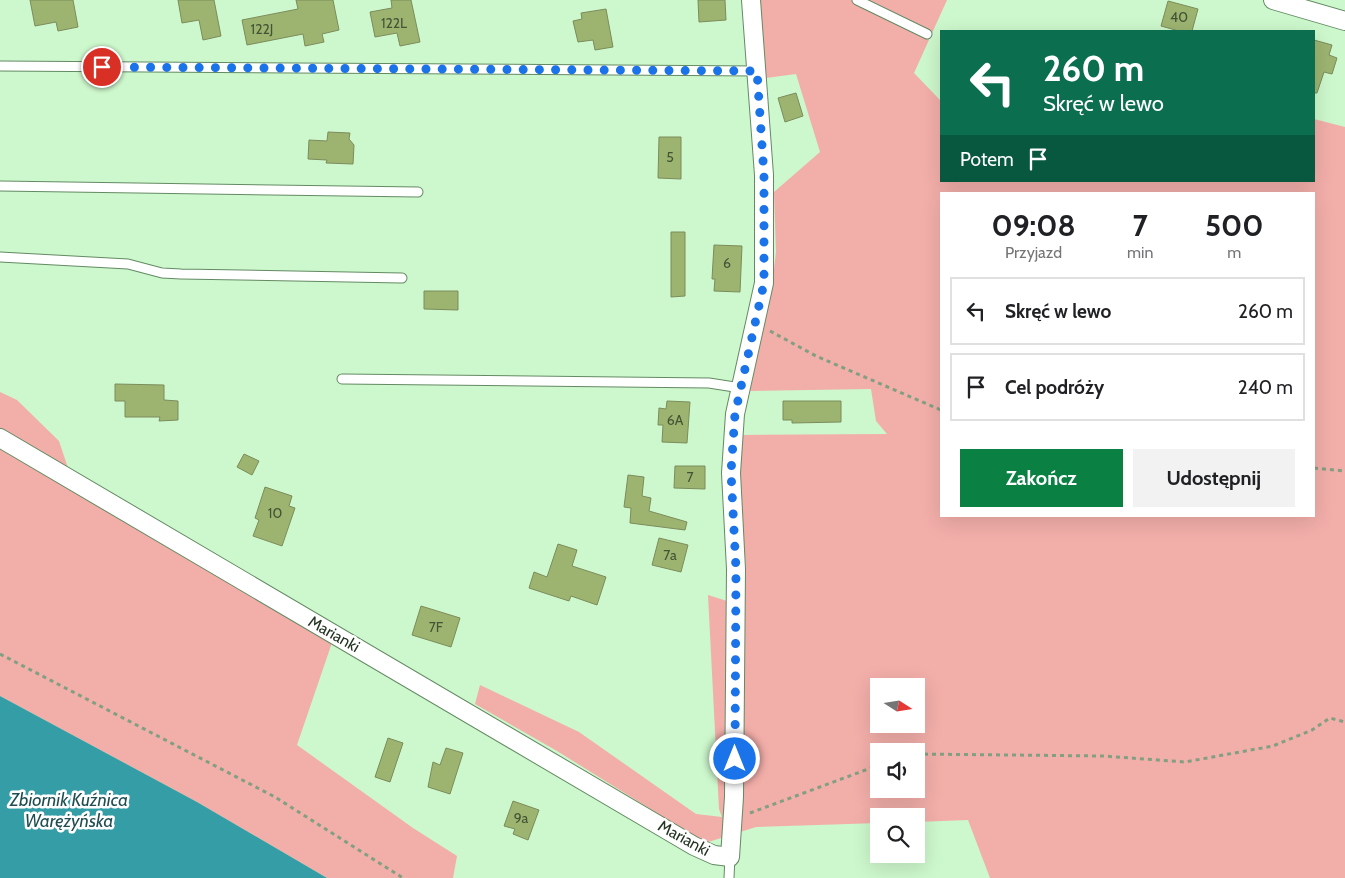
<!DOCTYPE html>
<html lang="pl">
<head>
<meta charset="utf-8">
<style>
	body { margin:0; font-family:Cabin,sans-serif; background:#f2f2f2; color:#202124; height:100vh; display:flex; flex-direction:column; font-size:19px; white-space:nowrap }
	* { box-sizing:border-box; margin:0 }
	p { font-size:16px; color:#757577 }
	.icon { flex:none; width:28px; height:28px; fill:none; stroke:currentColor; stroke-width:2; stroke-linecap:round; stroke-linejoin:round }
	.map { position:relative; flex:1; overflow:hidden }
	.sheet { position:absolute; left:940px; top:192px; width:375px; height:325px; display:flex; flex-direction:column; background:#fff; border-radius:0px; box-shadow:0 5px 20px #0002 }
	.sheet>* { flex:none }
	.guide { position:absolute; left:940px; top:30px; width:375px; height:152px; border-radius:0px; box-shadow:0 5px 20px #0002; background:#0b6e4f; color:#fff; overflow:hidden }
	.needle { width:32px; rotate:102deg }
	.tools { position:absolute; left:870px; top:678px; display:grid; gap:10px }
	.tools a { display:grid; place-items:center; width:55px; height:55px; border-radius:0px; background:#fff; box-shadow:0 5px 20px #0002; font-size:25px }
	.pin { position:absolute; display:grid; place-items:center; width:42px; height:42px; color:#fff; margin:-21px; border:2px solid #fff; border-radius:50%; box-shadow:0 1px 5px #0007 }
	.me { position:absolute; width:55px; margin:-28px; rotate:0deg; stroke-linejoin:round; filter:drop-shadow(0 0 4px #0008) }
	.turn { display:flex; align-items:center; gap:18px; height:105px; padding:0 20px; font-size:22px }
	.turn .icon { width:65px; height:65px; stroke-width:2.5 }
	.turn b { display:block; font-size:35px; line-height:42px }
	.then { display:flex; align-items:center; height:48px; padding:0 20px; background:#0003; gap:10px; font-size:19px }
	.eta { display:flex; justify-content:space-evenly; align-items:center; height:85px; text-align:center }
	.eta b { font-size:30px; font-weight:700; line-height:35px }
	.button { display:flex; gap:10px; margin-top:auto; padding:10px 20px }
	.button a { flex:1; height:58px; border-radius:0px; background:#0b8043; color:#fff; font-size:20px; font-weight:700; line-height:58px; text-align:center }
	.button a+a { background:#f2f2f2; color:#202124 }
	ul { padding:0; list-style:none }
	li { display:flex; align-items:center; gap:15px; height:68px; margin:0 10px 8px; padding:0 10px; border:2px solid #e0e0e0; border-radius:0px }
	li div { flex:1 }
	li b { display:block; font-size:19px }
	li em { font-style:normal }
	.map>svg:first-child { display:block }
	.green { fill:#f2aea9; fill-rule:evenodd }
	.water { fill:#349da6 }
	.building { fill:#9db471; stroke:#7b8c5b }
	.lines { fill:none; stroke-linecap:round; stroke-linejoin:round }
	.lane-casing { stroke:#638a63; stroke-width:11 }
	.street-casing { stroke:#638a63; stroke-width:20 }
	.path { stroke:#82a081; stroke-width:3; stroke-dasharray:4 4; stroke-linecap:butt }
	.lane { stroke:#fff; stroke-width:9 }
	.street { stroke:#fff; stroke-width:18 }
	.route { stroke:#1a73e8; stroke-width:9; stroke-dasharray:0 16.2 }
	.labels { text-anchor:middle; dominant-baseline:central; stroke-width:5; stroke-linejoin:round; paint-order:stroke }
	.number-label { font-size:14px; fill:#425436 }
	.street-label { font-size:16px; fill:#243423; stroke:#fff }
	.water-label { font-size:18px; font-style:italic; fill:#204d51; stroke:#fff }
</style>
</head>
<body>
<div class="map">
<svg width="1345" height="878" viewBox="0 0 1345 878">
	<rect width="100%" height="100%" fill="#cdf7cc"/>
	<!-- green -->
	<g class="green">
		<path d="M754 0H947L914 73 941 101V181H1314V119L1345 127V878H990L968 820 916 822V816H879V823L756 827 705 843 557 751 475 704 480 685 579 732 696 814 722 817 719 809 708 595 743 606 746 568 737 464 742 435 887 434 876 421 871 389 750 391 771 294 776 252 774 192 820 152 796 74 759 79ZM941 194H1314V516H941ZM879 686H916V724H879ZM879 751H916V789H879Z"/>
		<path d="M0 392 17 400 59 441 74 486 337 628 297 745 413 828 457 856 453 878H327L197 802 0 696Z"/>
	</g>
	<!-- water -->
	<path class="water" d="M0 696 197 802 327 878H0Z"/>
	<!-- building -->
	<g class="building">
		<path d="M30 0H73L78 27 58 31 56 22 35 26Z"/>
		<path d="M178 0H214L221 36 203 40 199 20 182 23Z"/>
		<path d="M296 0H333L339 30 322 34 324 42 305 46 303 34 247 45 242 20 298 9Z"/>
		<path d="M391 0H411L420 42 400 46 397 33 375 37 370 12 392 8Z"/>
		<path d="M698 0H725L726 20 699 22Z"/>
		<path d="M1168 1 1198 9 1192 31H1179L1161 26Z"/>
		<path d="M606 9 613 47 595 50 593 40 578 42 573 21 582 19 581 13Z"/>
		<path d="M1314 40 1332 45 1329 55 1337 58 1332 74 1324 72 1317 93H1314Z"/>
		<path d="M796 93 803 116 785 122 778 98Z"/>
		<path d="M328 132 350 133 349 139 354 145 353 164 326 163 327 160 308 159 309 140 327 141Z"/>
		<path d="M659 137H681V179L658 178Z"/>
		<path d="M671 232H685V296L671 297Z"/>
		<path d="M714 245 742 246 740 292 714 291 715 279H712Z"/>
		<path d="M424 291H458V310L424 309Z"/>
		<path d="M115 384 164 385V400L178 401V420L159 421 160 417H125V401H115Z"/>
		<path d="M667 401 690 402 687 443 662 442 663 425H658L659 408 666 409Z"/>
		<path d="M783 401H841V422L792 423V420H783Z"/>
		<path d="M244 454 259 461 252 475 237 467Z"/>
		<path d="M675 466H705V489L674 488Z"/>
		<path d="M628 475 644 477 642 496 651 498 649 511 687 522 685 530 630 523 631 508 624 507Z"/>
		<path d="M265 487 292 496 289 506 295 508 282 546 253 536 259 520 255 518Z"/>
		<path d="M659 538 688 545 681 572 652 565Z"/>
		<path d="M558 544 577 550 572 566 606 577 597 605 571 596 569 601 529 588 534 572 547 577Z"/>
		<path d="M421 606 460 618 451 647 412 635Z"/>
		<path d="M388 738 403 743 390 782 375 777Z"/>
		<path d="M446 748 463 753 450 794 428 787 433 762 440 765Z"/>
		<path d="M513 801 539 810 528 840 513 834 515 829 504 826Z"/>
	</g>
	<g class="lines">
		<defs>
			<g id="lane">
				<path d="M857 0 927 34"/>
				<path d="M0 66 757 71"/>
				<path d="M0 186 418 192"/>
				<path d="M0 257 128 264 162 273 181 274 402 278"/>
				<path d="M342 379 709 383 741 388"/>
				<path d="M729 878 730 857"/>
			</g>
			<g id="street">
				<path d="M1273 0 1345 21"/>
				<path d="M0 438 694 846 714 855 730 857 734 797 736 569 731 473 735 414 764 283V175L751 0"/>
			</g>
		</defs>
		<!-- lane casing -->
		<use href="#lane" class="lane-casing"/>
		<!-- street casing -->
		<use href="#street" class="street-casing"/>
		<!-- path -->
		<g class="path">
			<path d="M770 331 816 356 941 410"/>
			<path d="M1314 468 1345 471"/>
			<path d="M0 654 275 797 403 878"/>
			<path d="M916 754 1103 756 1185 762 1273 746 1312 730 1330 718 1345 722"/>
			<path d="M750 813 879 765"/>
		</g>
		<!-- lane -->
		<use href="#lane" class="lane"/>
		<!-- street -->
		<use href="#street" class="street"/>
	</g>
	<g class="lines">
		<!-- route -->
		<path class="route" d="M102 67 757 71 764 175V283L735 414 731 472 736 569 735 759"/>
	</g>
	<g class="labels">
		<!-- number labels -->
		<g class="number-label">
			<text x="1179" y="17">40</text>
			<text x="394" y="23">122L</text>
			<text x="262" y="29">122J</text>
			<text x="670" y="157">5</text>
			<text x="727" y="263">6</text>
			<text x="675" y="420">6A</text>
			<text x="690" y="477">7</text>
			<text x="275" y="513">10</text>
			<text x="670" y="555">7a</text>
			<text x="436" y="627">7F</text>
			<text x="521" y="818">9a</text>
		</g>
		<!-- street labels -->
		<g class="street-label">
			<text transform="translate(334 634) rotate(30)">Marianki</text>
			<text transform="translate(684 838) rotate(29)">Marianki</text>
		</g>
		<!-- water labels -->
		<g class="water-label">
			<text x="69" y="800">Zbiornik Kuźnica<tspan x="69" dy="21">Warężyńska</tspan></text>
		</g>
	</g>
</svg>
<div class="tools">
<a><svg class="needle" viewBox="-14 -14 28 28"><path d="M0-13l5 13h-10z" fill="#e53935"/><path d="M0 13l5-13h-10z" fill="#757577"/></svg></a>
<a><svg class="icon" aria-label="sound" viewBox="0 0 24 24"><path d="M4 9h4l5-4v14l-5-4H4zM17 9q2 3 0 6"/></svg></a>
<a><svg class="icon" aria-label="search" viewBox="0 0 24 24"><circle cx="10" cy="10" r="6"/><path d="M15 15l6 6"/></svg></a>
</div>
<div class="pin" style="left:102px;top:67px;background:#d93025"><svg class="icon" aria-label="arrive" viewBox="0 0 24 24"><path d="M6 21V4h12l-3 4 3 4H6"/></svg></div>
<svg class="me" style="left:735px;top:759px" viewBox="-20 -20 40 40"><circle r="17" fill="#1a73e8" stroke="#fff" stroke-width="3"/><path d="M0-11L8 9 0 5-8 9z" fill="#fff"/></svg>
<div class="guide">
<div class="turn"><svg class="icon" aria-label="left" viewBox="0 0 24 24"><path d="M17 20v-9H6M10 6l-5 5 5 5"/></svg><div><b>260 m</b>Skręć w lewo</div></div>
<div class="then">Potem<svg class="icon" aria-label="arrive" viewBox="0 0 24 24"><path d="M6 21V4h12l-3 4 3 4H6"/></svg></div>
</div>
<section class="sheet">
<div class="eta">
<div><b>09:08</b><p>Przyjazd</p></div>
<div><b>7</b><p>min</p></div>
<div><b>500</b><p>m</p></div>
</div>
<ul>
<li><svg class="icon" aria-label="left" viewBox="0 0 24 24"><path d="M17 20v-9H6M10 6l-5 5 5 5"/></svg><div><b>Skręć w lewo</b></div><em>260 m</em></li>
<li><svg class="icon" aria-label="arrive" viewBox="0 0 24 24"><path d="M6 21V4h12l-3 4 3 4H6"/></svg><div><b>Cel podróży</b></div><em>240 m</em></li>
</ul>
<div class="button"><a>Zakończ</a><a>Udostępnij</a></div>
</section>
</div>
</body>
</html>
